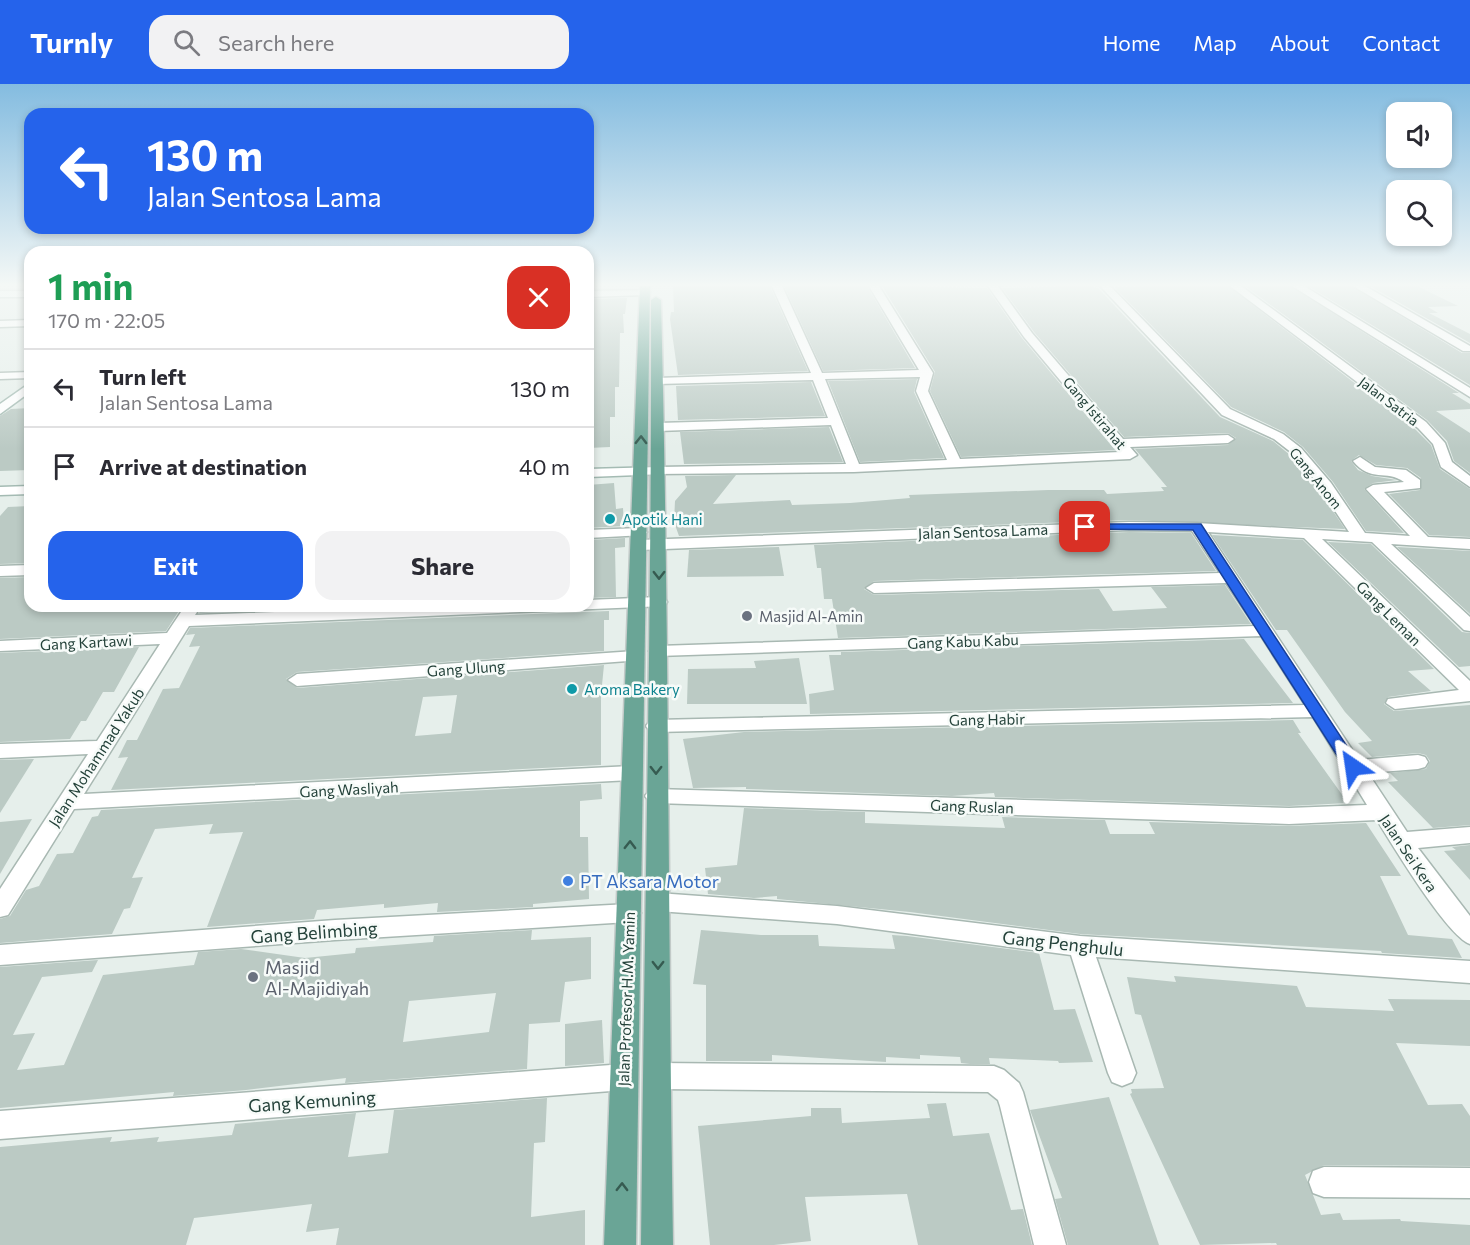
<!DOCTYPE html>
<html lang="en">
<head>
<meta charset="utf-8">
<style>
	body { margin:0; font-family:Commissioner,sans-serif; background:#f2f2f3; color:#2b2b33; height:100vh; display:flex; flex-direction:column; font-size:22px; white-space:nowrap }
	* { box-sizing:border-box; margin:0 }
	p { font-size:20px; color:#7c7c81 }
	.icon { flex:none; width:33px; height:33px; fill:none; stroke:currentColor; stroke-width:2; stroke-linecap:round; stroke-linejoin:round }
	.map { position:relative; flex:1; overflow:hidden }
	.drawer { position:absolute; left:24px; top:162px; width:570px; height:366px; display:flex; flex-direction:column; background:#fff; border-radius:18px; box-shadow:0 3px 9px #0003 }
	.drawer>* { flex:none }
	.guide { position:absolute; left:24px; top:24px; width:570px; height:126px; border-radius:18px; box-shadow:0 3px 9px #0003; background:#2563eb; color:#fff; overflow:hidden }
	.tools { position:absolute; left:1386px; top:18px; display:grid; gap:12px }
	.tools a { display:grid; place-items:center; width:66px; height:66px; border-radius:12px; background:#fff; box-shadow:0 3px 9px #0003; font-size:30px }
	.pin { position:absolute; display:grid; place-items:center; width:51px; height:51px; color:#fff; margin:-26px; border-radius:12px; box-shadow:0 3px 9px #0006 }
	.me { position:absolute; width:66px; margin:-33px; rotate:328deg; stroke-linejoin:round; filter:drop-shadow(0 0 4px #0008) }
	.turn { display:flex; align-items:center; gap:21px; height:126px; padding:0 24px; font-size:27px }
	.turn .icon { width:78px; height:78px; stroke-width:2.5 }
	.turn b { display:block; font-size:42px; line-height:51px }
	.round { display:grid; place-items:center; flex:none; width:63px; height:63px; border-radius:18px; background:#f2f2f3 }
	.headline { display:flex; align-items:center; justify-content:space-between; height:102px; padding:0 24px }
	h1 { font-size:36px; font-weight:700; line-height:45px; color:#1e9e55 }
	.button { display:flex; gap:12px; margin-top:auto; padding:12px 24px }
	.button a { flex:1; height:69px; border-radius:18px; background:#2563eb; color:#fff; font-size:24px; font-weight:700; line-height:69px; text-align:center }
	.button a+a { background:#f2f2f3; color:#2b2b33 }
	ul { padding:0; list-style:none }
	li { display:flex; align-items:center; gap:18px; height:78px; padding:0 24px; border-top:2px solid #e1e1e2 }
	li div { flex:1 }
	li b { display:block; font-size:22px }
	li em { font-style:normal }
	header { display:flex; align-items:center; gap:36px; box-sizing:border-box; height:84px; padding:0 30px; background:#2563eb; color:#fff }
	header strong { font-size:28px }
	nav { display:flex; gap:33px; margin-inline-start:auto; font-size:21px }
	.search { width:420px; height:54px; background:#f2f2f3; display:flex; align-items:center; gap:15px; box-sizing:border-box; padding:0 21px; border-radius:18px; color:#7c7c81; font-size:22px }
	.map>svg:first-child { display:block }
	.building { fill:#bbcac4; fill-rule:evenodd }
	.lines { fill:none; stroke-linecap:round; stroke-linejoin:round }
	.street-casing { stroke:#a8b8b2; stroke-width:3 }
	.secondary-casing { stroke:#a4bbb3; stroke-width:3 }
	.primary-casing { stroke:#c2cac8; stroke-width:3 }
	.street { fill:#fff; fill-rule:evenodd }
	.secondary { fill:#fff; fill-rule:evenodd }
	.primary { fill:#6aa596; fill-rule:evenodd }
	.oneway { stroke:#365b51 }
	.route { fill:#2563eb; stroke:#184099; stroke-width:1.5 }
	.culture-dot { fill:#0f9aa8; stroke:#f7fbf9; stroke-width:2 }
	.worship-dot { fill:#6b7280; stroke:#f7fbf9; stroke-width:2 }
	.shop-dot { fill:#3f7fe0; stroke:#f7fbf9; stroke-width:2 }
	.labels { text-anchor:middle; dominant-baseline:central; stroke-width:5; stroke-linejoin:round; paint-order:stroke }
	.far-street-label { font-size:14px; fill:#24423a; stroke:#f7fbf9 }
	.culture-label { font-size:15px; fill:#0d838f; stroke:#f7fbf9; text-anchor:start }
	.street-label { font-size:15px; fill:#24423a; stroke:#f7fbf9 }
	.worship-label { font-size:15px; fill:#5b616d; stroke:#f7fbf9; text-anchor:start }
	.near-shop-label { font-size:18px; fill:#366cbe; stroke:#f7fbf9; text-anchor:start }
	.near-street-label { font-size:18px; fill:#24423a; stroke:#f7fbf9 }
	.near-worship-label { font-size:18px; fill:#5b616d; stroke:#f7fbf9; text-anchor:start }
</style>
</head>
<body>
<header>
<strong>Turnly</strong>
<div class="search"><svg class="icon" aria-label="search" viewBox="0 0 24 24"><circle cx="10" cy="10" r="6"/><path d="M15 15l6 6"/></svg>Search here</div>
<nav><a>Home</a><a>Map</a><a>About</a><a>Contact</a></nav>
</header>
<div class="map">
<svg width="1470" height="1161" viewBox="0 0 1470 1161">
	<rect width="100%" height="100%" fill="#e6efeb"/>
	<!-- building -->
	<g class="building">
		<path d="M673 202H770L808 287 678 291 670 235 671 228H674Z"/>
		<path d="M784 202H867L915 284 823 287Z"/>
		<path d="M882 202 987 204 1022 254 1115 366 961 373 930 307 935 288Z"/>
		<path d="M1089 202 1098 204 1220 333 1273 357 1290 371 1310 393 1345 445 1129 436 679 452 674 438 675 417 687 403 685 392 736 391 713 420 790 416 792 421 850 419 910 414 909 411 1048 406H1104L1107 410 1164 407 1161 403H1167L1135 365 1228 361 1236 354 1228 349 1124 353 1034 248 1002 204Z"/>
		<path d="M1228 202 1416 346 1431 361 1440 385 1470 405V453L1429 451 1389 410 1420 406 1421 394 1407 384 1376 381 1359 371 1351 377 1358 386 1372 392 1397 396 1373 399 1364 405 1404 449 1366 447 1333 398 1303 363 1284 348 1231 323 1114 203Z"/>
		<path d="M1245 202H1290L1459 309H1452L1470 320V325L1436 327 1470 349V389L1454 377 1447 357 1427 336Z"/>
		<path d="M1308 202H1351L1462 269H1470V301Z"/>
		<path d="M1370 202H1417L1458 222 1428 223 1438 229H1429L1470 250V259Z"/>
		<path d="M627 214 625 230H623L624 249H620L619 303H615V333H610V363L588 364V215Z"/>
		<path d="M917 295 914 308 944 374 860 378 828 297Z"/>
		<path d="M811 298 825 332 678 336 676 302Z"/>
		<path d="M30 324V386L0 387V332L11 325Z"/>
		<path d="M829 343 843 378 684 380 680 348Z"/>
		<path d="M614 399 616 425 623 424 624 442 588 444V401Z"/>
		<path d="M30 422V479L0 480V432L8 423Z"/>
		<path d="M1129 448 1191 449 1216 487 874 497 864 505 874 511 1099 505 1113 527 1167 524 1151 503 1225 501 1251 540 838 554 832 515H824L821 484H817L814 461Z"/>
		<path d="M1212 451 1303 456 1434 585 1408 587 1431 607 1388 613 1384 620 1394 627 1470 621V741L1433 744 1388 698 1398 697 1390 689 1426 685 1430 677 1426 671 1418 669 1372 673 1358 659 1372 657 1345 628 1287 546H1276Z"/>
		<path d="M625 454V463L615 464 616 513 588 514V456Z"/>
		<path d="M1328 458 1371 460 1462 548 1470 549V582L1459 583Z"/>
		<path d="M779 463 784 492 687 493 689 466Z"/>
		<path d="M1397 463 1470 467V530Z"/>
		<path d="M30 493V522H182L166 547 0 555V494Z"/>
		<path d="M203 522H382L199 529Z"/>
		<path d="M609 527V536H604V567L297 588 286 595 297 604 604 581 601 611V681L111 706 128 673 118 674 127 656H137L163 605 179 604 200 562 189 563 195 550 186 551 190 544ZM457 611 451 649 415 652 423 613Z"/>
		<path d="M1244 555 1293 619 810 630 809 610 834 606 829 571H841V568Z"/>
		<path d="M139 563 114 608H103L86 637H81L70 655 0 658V569Z"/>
		<path d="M799 574 807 620H687L688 585 756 584 754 577Z"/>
		<path d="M1293 636 1301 649H1298L1348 719 1289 722 995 713 994 709 952 712 746 705V703L693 704 683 655 744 648Z"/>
		<path d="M34 675 0 729V676Z"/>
		<path d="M601 700 602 715 580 717V753H588L589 815 533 820V823L437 828 438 819 384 824V820L317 826 314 835 207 843 243 748 209 750 213 740 155 745 132 794 143 793 130 824 124 825 112 850 0 859V835L10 832 26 806 39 802 57 770 73 769 92 733 98 732 101 726Z"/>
		<path d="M744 724 865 728V739L1005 744 1002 733 1105 736 1110 750H1155L1149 738 1289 742 1366 739 1401 792H1380L1408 851 1452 855 1462 874 1382 869 1381 867 1080 850 910 828 777 815V812L754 814 708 810 705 784 737 781Z"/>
		<path d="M32 735 0 790V738Z"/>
		<path d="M1470 761V796L1444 767 1456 766 1452 763Z"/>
		<path d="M532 846 531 856 591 853V895L565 898 560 938 529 940 527 985 345 999 346 994 246 1006 173 1012 174 1008 0 1024V883L98 876 92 888 42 893 13 951 35 949 17 986 64 981 103 891 194 881 198 868 241 865 305 874 355 869 356 864 433 858 434 852ZM496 909 489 948 403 958 409 917Z"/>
		<path d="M701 846 761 851H818L819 862 895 865 892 851 907 852 1039 869 1054 926 1075 925 1093 978 1059 979 1058 977 989 974 990 980H970L961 979 960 973 920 971V975L886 973V978L772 971V977H706V901L693 900Z"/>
		<path d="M1174 892 1297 902 1306 923 1394 927 1388 915 1470 916V962L1396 959 1428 1021 1462 1020 1470 1032V1082L1324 1081 1305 1091 1321 1131 1340 1129 1343 1136 1400 1135 1401 1137 1470 1141V1161H1277L1276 1159 1200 1161 1130 1010 1132 1009 1131 1005 1164 1004 1141 931 1135 930 1127 893 1176 898Z"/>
		<path d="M602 936 604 979 565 982V940Z"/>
		<path d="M1109 1013 1159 1161H1068L1055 1115 1062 1114 1030 1026Z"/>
		<path d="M547 1014 545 1058 534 1059 531 1133 585 1126V1161H336L339 1144 306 1148 312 1120 194 1134 186 1161H0V1063L112 1053 110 1058 159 1053 157 1058 232 1051 235 1040 356 1029 348 1073 388 1069 394 1026Z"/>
		<path d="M946 1019 953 1052 989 1049 1011 1126 1023 1125 1032 1161H918L907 1110 805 1113 811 1157 774 1161H710L698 1042 811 1032V1024H841L842 1039 930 1034 927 1020Z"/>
	</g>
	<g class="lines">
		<defs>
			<g id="street">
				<path d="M772 202H782L822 289 919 286 869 202H879L933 289 928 307 960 375 1120 368 1024 253 988 202H998L1032 249 1123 355 1228 351 1234 355 1228 359 1130 363 1137 371 1130 375 854 388 654 390V384L659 383 846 380 831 341 658 347 652 343 658 339 828 334 813 296 657 300 651 297 657 294 811 289ZM920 293 916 307 947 376 859 380 825 295Z"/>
				<path d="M1100 202H1110L1230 325 1283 350 1301 364 1331 399 1365 449 1410 452 1366 405 1373 401 1404 398C1386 385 1371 399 1353 377L1360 373 1375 383 1406 386 1420 396V404L1384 408 1428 453 1470 455V465L1391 460 1470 533V547L1464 546 1372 458 1322 455 1470 597V617L1395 625 1386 619 1388 615 1459 606 1304 454 1208 448 1359 676 1418 671 1425 673 1428 678 1425 683 1418 685 1368 689 1407 748 1470 743V759L1418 764 1470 832V860C1447 852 1392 760 1377 736L1289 740 656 719 649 717 645 712 649 707 656 705 1289 724 1367 721 1313 633 656 648 649 646 646 642 649 638 656 636 1305 621 1261 552 658 572 649 567 658 562 1255 542 1226 499 874 509 866 504 874 499 1220 489 1192 447 1129 446 640 466 632 461 640 456 1129 438 1197 439 1349 448 1312 392 1292 369 1274 355 1222 331Z"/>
				<path d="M1230 202H1241L1426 338 1445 359 1452 378 1470 392V403L1441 383 1433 360 1418 344Z"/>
				<path d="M1292 202H1304L1470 304V313Z"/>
				<path d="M1353 202H1365L1470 262V267H1463Z"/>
				<path d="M648 206 650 208 645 211 588 213V207Z"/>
				<rect x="0" y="207" width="30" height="6"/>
				<path d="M30 236V242L0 243V237Z"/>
				<path d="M30 288V294L0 295V289Z"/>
				<path d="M640 444 647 448 645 451 588 454V446Z"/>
				<path d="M30 481V491L0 492V482Z"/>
				<path d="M659 513 665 514 667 518 665 522 189 542 84 710 631 682 638 684 641 689 638 694 631 696 74 725 8 831 0 833V805L88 670 0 674V660L97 657 160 560 0 567V557L167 549 185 522H201L195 531 444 522H588V516Z"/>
				<path d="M635 567 641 568 644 572 641 576 297 602 288 596 297 590Z"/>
				<path d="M658 809 837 822 1080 852 1470 877V899L1096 873 1136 989 1132 998 1122 1002 1112 998 1108 989 1071 871 837 840 658 827 650 825 646 818 650 811Z"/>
				<path d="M629 820 637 822 641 829 637 836 629 838 335 856 0 881V861L335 836Z"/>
				<path d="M658 979 994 982 1004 986 1019 999 1023 1008 1066 1161H1034L1000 1022 998 1016 988 1008 658 1005 648 1001 644 992 648 983Z"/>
				<path d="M624 980 634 984 638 993 634 1002 624 1006 0 1055V1027Z"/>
				<path d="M1324 1083 1470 1084V1114L1324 1113 1313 1109 1309 1098 1313 1087Z"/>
			</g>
			<g id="secondary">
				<path d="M30 299V308L0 330V320Z"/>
				<path d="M659 383 664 384V390L588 393V385Z"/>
				<path d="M30 402V410L0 411V403Z"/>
			</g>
			<g id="primary">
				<path d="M640 202H650L636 1161H604Z"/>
				<path d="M656 213 661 216C669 531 668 846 673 1161H641C644 846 652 531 651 216Z"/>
			</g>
		</defs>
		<!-- street casing -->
		<use href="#street" class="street-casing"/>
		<!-- secondary casing -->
		<use href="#secondary" class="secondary-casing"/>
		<!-- primary casing -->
		<use href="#primary" class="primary-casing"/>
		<!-- street -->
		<use href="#street" class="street"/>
		<!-- secondary -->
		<use href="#secondary" class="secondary"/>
		<!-- primary -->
		<use href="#primary" class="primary"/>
	</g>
	<!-- one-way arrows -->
	<defs><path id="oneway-chevron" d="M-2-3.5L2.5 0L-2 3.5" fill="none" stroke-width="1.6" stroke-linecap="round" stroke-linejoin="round" transform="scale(1.5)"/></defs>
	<g class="oneway">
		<use href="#oneway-chevron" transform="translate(641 356) rotate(-89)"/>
		<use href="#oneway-chevron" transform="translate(659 491) rotate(90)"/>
		<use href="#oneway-chevron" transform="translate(656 686) rotate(90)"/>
		<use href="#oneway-chevron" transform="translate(630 761) rotate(-89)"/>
		<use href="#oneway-chevron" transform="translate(658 881) rotate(90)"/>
		<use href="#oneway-chevron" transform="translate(622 1103) rotate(-89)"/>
	</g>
	<!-- sky -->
	<linearGradient id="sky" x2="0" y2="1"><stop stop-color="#84bce0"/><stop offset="0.55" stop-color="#f4f8f6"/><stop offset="1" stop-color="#f4f8f6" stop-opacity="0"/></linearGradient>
	<rect width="1470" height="365" fill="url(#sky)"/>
	<!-- route -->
	<path class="route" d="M1085 440H1201L1358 679 1360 683 1358 687H1347L1193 446 1081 445 1079 443Z"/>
	<!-- markers -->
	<g class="culture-dot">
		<circle cx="610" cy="435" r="6"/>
		<circle cx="572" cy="605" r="6"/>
	</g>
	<g class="worship-dot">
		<circle cx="747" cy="532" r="6"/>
		<circle cx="253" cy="893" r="6"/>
	</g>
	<circle class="shop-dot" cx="568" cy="797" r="6"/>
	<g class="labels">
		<!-- far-street labels -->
		<g class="far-street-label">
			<text transform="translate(1389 317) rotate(37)">Jalan Satria</text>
			<text transform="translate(1095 329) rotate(50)">Gang Istirahat</text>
			<text transform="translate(1316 394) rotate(51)">Gang Anom</text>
		</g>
		<!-- culture labels -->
		<g class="culture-label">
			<text x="622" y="435">Apotik Hani</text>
			<text x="584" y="605">Aroma Bakery</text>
		</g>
		<!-- street labels -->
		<g class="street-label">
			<text transform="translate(983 447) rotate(-2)">Jalan Sentosa Lama</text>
			<text transform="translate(1389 529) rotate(45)">Gang Leman</text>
			<text transform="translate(963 557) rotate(-2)">Gang Kabu Kabu</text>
			<text transform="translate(86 558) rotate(-3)">Gang Kartawi</text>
			<text transform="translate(466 584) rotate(-4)">Gang Ulung</text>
			<text transform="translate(987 635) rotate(-1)">Gang Habir</text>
			<text transform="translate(96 673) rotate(-57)">Jalan Mohammad Yakub</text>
			<text transform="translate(349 705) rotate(-3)">Gang Wasliyah</text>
			<text transform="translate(972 722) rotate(2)">Gang Ruslan</text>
			<text transform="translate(1409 769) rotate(56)">Jalan Sei Kera</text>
			<text transform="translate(626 915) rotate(-88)">Jalan Profesor H.M. Yamin</text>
		</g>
		<!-- worship labels -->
		<g class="worship-label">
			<text x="759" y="532">Masjid Al-Amin</text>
		</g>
		<!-- near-shop labels -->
		<g class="near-shop-label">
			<text x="580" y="797">PT Aksara Motor</text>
		</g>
		<!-- near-street labels -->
		<g class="near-street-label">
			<text transform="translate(314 848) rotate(-4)">Gang Belimbing</text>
			<text transform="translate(1063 859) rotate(6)">Gang Penghulu</text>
			<text transform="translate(312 1017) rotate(-4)">Gang Kemuning</text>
		</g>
		<!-- near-worship labels -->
		<g class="near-worship-label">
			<text x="265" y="883">Masjid<tspan x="265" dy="21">Al-Majidiyah</tspan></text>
		</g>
	</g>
</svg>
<div class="tools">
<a><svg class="icon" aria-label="sound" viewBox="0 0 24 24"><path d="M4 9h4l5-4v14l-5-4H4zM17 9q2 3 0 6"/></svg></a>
<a><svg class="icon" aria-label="search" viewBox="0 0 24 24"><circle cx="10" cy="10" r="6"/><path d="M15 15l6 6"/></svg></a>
</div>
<div class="pin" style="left:1085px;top:443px;background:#d93025"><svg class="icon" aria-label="arrive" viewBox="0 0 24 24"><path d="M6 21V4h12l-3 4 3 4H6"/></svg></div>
<svg class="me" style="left:1353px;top:683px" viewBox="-20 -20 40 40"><path d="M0-17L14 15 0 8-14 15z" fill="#2563eb" stroke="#fff" stroke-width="4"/></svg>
<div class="guide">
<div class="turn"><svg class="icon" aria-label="left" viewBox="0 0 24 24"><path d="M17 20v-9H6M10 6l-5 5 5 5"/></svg><div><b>130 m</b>Jalan Sentosa Lama</div></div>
</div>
<section class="drawer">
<div class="headline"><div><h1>1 min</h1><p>170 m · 22:05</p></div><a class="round" style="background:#d93025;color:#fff"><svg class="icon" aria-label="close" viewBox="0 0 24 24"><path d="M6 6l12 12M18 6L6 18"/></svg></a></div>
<ul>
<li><svg class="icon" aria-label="left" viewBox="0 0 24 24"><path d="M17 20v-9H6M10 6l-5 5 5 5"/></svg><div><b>Turn left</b><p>Jalan Sentosa Lama</p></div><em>130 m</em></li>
<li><svg class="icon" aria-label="arrive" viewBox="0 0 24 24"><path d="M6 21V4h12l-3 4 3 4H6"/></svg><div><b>Arrive at destination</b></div><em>40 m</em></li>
</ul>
<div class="button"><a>Exit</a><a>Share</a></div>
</section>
</div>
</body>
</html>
